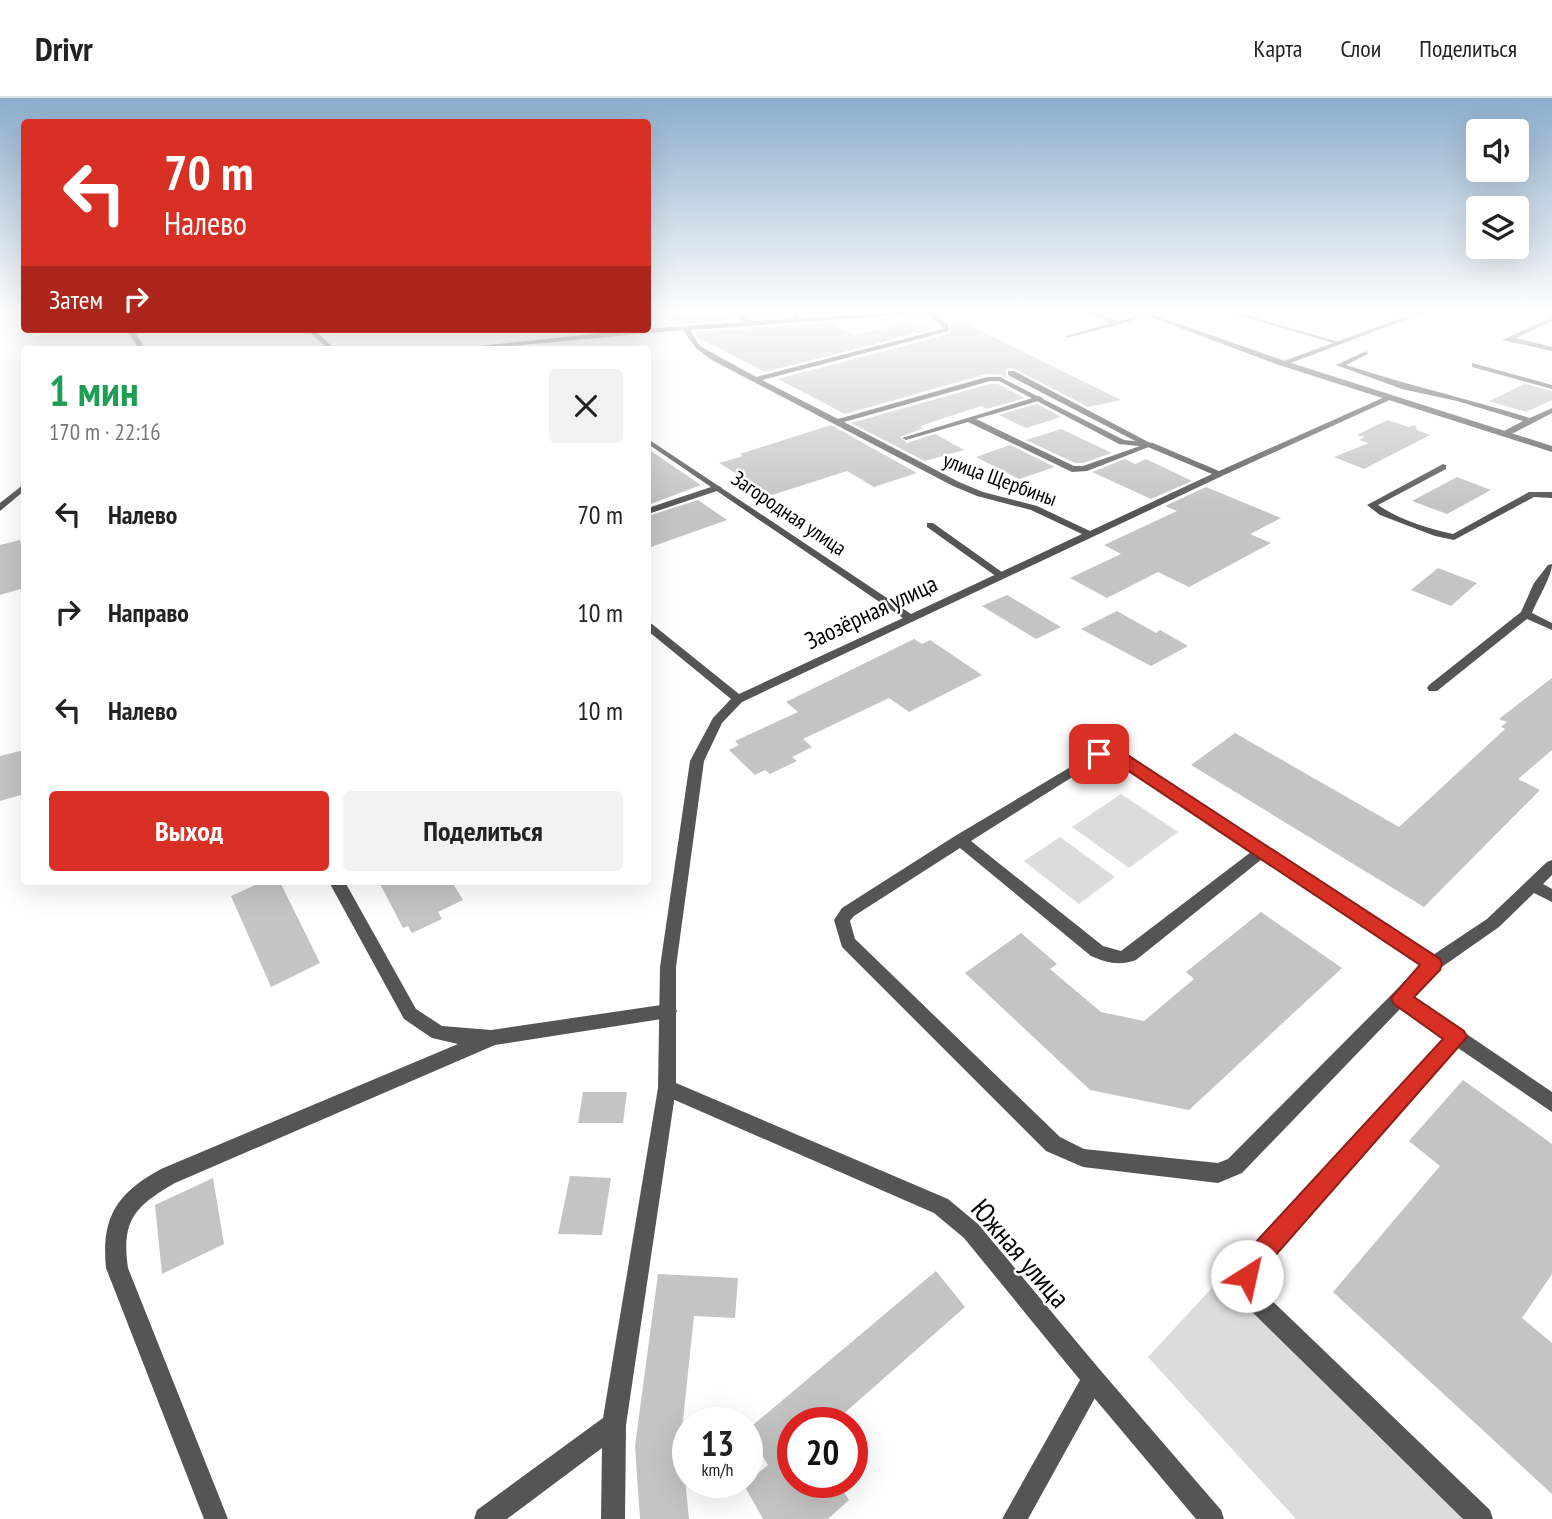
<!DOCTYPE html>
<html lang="ru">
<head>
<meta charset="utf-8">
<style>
	body { margin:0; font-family:"PT Sans Narrow",sans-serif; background:#f2f2f2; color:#222; height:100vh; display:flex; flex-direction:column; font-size:26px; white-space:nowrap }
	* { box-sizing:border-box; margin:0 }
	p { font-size:23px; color:#767676 }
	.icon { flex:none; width:38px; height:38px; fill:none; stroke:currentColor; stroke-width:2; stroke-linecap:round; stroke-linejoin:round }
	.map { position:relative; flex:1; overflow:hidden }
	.side { position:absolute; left:21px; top:248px; width:630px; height:539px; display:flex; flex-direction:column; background:#fff; border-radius:7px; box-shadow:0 7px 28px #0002 }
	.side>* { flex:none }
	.guide { position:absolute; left:21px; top:21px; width:630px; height:214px; border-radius:7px; box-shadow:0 7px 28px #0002; background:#d93025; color:#fff; overflow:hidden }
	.controls { position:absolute; left:1466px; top:21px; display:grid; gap:14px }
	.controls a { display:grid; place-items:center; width:63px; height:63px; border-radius:7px; background:#fff; box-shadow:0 7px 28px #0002; font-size:35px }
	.speed { position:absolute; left:672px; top:1309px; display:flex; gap:14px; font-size:35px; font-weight:700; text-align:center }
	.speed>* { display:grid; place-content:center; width:91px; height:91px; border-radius:50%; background:#fff; box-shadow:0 7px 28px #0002; line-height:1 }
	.speed small { font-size:18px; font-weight:400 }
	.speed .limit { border:10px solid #d22; background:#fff; color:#111 }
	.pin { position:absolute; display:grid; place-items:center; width:60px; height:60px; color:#fff; margin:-30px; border-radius:14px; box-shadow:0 4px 10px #0006 }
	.me { position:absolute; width:77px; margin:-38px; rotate:35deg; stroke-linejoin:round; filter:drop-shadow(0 0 5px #0008) }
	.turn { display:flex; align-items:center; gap:24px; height:147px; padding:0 28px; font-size:32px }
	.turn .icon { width:91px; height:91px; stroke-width:2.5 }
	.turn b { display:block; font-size:49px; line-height:60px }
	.then { display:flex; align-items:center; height:66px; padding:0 28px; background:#0003; gap:14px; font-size:26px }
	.round { display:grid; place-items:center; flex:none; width:74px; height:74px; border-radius:7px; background:#f2f2f2 }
	.summary { display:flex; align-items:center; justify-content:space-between; height:119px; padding:0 28px }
	h1 { font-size:42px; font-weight:800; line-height:52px; color:#1e9e55 }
	.button { display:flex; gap:14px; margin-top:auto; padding:14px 28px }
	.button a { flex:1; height:80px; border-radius:7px; background:#d93025; color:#fff; font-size:28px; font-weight:800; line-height:80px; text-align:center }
	.button a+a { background:#f2f2f2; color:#222 }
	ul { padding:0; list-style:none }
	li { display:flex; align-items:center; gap:21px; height:98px; padding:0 28px }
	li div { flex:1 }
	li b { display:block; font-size:26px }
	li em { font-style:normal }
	header { display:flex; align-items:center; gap:42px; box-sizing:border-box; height:98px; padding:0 35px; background:#fff; border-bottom:2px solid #e0e0e0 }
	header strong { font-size:33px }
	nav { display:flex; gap:38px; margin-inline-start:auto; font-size:24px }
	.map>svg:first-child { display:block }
	.green { fill:#dcdcdc }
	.building { fill:#c4c4c4 }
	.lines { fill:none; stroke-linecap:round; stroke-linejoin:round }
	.service { fill:#555; fill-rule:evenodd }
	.minor { fill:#555; fill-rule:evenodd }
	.tertiary { fill:#555; fill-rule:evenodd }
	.route { fill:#d93025; stroke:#8d1f18; stroke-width:2 }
	.labels { text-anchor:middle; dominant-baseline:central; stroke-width:5; stroke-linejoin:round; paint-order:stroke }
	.far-street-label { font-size:21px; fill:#000; stroke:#fff }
	.street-label { font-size:24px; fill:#000; stroke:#fff }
	.near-street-label { font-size:28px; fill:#000; stroke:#fff }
</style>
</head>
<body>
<header>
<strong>Drivr</strong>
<nav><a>Карта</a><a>Слои</a><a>Поделиться</a></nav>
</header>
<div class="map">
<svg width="1552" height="1421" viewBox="0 0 1552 1421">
	<rect width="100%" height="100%" fill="#fff"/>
	<!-- green -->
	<g class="green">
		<path d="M1121 696 1178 734 1129 770 1072 729Z"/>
		<path d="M1060 739 1115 779 1079 806 1024 763Z"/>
		<path d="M1221 1180 1466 1421H1296L1148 1259Z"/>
	</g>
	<!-- building -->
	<g class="building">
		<path d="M649 212H726L737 222 675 226Z"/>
		<path d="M739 212H785L790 218 753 220Z"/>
		<path d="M963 224 1121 302 1088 309 1015 271 1008 270 1005 273 1007 279 1024 288 1001 277 986 276 845 316 778 281 950 236 951 227Z"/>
		<path d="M828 225 854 237 905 225 915 229 924 227 933 231 765 274 697 239 695 234Z"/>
		<path d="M990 286H998L1025 300 987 311 981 308 920 328 924 330 900 339 907 345 935 336 964 352 925 363 851 325Z"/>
		<path d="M1525 286 1552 293V302L1526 314 1489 303Z"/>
		<path d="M1037 306 1061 319 1026 330 999 317Z"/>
		<path d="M1387 322 1409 329 1415 327 1417 332 1430 337 1364 371 1334 359 1369 345 1359 342 1365 339 1357 337Z"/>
		<path d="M831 327 917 375 874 389 847 373 772 397 719 365 743 358 740 356Z"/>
		<path d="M1061 331 1112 355 1083 365H1075L1026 342Z"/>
		<path d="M1010 347 1055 369 1019 381 976 359Z"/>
		<path d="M648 351 701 387 648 407Z"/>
		<path d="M1125 361 1135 366 1146 361 1192 383 1151 401 1092 374Z"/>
		<path d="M1457 379 1491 392 1447 416 1412 403Z"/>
		<path d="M1206 389 1281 420 1250 436 1271 445 1189 489 1158 474 1107 500 1070 480 1121 456 1104 447 1177 413 1165 408Z"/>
		<path d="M698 402 727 422 648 450V418Z"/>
		<path d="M20 442 24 457V490L0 497V447Z"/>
		<path d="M1438 470 1477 485 1451 508 1411 492Z"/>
		<path d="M1007 497 1061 529 1036 541 982 508Z"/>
		<path d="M1117 513 1156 535 1160 532 1188 548 1151 568 1081 531Z"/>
		<path d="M914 541 922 546 930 542 982 577 909 614 889 600 803 641 812 649 792 659 797 663 770 676 765 672 755 677 729 652 739 647 735 643 798 614 786 604Z"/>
		<path d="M1552 580V652L1518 681 1540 692 1424 809 1191 667 1235 635 1399 729 1505 631 1501 629 1507 624 1499 621Z"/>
		<path d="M24 652V696L0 703V658Z"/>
		<path d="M262 784H280L320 865 271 889 231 798Z"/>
		<path d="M379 784H452L463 802 438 814 442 821 412 835 408 828 403 830Z"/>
		<path d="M1261 814 1342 870 1189 1012 1090 992 965 875 1021 835 1057 866 1050 871 1101 914 1144 923 1194 881 1186 874Z"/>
		<path d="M1463 982 1552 1046V1176L1522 1220 1552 1245V1396L1333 1194 1440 1068 1409 1043Z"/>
		<path d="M583 994H627L623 1025H578Z"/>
		<path d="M570 1078 611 1080 602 1137 558 1136Z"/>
		<path d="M213 1080 224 1146 162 1176 155 1107Z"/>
		<path d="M936 1173 965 1209 833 1325H793V1384H837L849 1402 828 1421H763L744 1387 768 1367 747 1332Z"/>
		<path d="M658 1176 738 1180 735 1220 694 1218 681 1341 689 1421H640L635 1348Z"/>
	</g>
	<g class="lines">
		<!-- service -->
		<g class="service">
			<path d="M9 212H24L0 217V213Z"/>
			<path d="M788 212H794L802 223H798Z"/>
			<path d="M1077 212H1086L1119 223 1148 214 1151 216 1121 226 1066 240V238L1112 225Z"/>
			<path d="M1220 212H1229L1342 245 1337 246Z"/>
			<path d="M1403 212H1414L1423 215 1420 217Z"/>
			<path d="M1552 219V223L1516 240 1552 249V253L1502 242Z"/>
			<path d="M1366 253 1368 256 1346 267C1407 287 1469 301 1530 320L1552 310V315L1508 338H1502V334L1523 323 1457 303 1402 291 1336 267Z"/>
			<path d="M1472 265 1552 287V291L1472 269Z"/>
			<path d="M1008 273H1014L1154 347 1087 373 1072 374 968 324 906 342 902 340 1039 298 1043 300 1042 302 976 321 1074 368H1083L1143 347 1008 277Z"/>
			<path d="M1443 366 1446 367V371L1378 407C1398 421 1429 431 1453 436L1529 394H1552V400L1534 399 1454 442 1435 438 1380 417 1367 407Z"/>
			<path d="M717 387 722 390 720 392 648 416V410Z"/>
			<path d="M927 425H933L1006 477 1005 479H997L927 429Z"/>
			<path d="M1552 466C1552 478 1537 502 1532 515L1552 525V532L1527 521 1437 593H1429L1427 590 1429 587 1521 514 1534 485 1548 467Z"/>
			<path d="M1099 652 1128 659 1433 857 1487 821 1547 764 1552 762V777L1543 786 1552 791V804L1534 795 1499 829 1439 871 1412 899 1552 994V1014L1458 950 1258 1178 1263 1194 1490 1412 1493 1421H1463L1247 1209 1236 1178 1244 1160 1444 940 1401 910 1242 1075 1218 1085 1083 1069 1046 1053 842 849 834 822 842 810 955 738ZM1101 661 1119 665 1251 754 1121 853 1103 848 971 743ZM960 750 1091 858C1107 865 1119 868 1136 862L1262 761 1421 867 1228 1061 1218 1065 1084 1051 1060 1039 855 841 850 823 854 818Z"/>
			<path d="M329 784H345L416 911 442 928 491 932 668 906 674 908 677 913 674 918 668 920 495 947 175 1085C135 1108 121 1122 128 1170L228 1421H204L106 1170C101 1119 117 1095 161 1071L458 946 432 940 404 921Z"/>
			<path d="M667 982 673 984 676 990 626 1327 625 1421H601L602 1350 507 1421H474L477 1412 603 1320 658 990 661 984Z"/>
			<path d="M1093 1270 1101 1273 1221 1412 1224 1421H1196L1085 1289 1082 1281 1085 1273Z"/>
		</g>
		<!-- minor -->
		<g class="minor">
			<path d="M728 212H735L752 223 948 212 933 215 948 226 949 233 762 282 838 321 987 279H1000L1124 342 1153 345 1219 373 1387 298 1394 300 1222 378 742 604 722 625 704 663 676 869V985L948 1101 978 1126 1101 1273 1104 1281 1101 1289 1028 1421H1002L1080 1282 964 1140 934 1115 661 996 658 990 660 869 690 663 713 620 731 601 648 533V525L652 526 739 596 903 520 648 346V341L911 516 1082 436 1031 412 977 398 953 388 710 261 696 250 683 232 467 252H443L628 232 744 224ZM925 215 943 228V231L756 279 700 248 690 232ZM990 283H999L1119 346 1148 349 1212 376 1090 433 1037 408 983 394 959 384 844 324Z"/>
			<path d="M1424 212H1432L1285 267 1278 265Z"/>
			<path d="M130 231H137L135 234 146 252H140L128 234Z"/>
			<path d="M306 231H313L336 252H329Z"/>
			<path d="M24 386V393L0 413V405Z"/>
		</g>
		<!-- tertiary -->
		<path class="tertiary" d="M1132 212H1140L1285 263 1552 348V354L1279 267Z"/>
	</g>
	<!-- sky -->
	<linearGradient id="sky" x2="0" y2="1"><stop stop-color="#8cadcc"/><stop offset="0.52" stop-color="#fff"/><stop offset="1" stop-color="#fff" stop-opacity="0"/></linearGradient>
	<rect width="1552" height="411" fill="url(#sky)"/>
	<!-- route -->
	<path class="route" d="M1099 651 1129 658 1440 861 1442 866 1440 872 1414 899 1464 933 1467 939 1260 1175 1255 1187 1247 1190 1238 1187 1234 1178 1243 1158 1443 941 1394 906 1391 900 1420 867 1118 666 1094 659 1092 656 1094 652Z"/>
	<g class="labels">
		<!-- far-street labels -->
		<g class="far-street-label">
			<text transform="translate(1000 381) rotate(20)">улица Щербины</text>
			<text transform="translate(789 415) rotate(34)">Загородная улица</text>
		</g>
		<!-- street labels -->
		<g class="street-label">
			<text transform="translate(871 514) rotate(-25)">Заозёрная улица</text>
		</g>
		<!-- near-street labels -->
		<g class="near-street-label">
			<text transform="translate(1021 1155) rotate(49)">Южная улица</text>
		</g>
	</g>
</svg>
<div class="controls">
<a><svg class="icon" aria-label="sound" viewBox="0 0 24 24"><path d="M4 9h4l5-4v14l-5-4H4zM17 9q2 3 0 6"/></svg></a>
<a><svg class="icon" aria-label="layers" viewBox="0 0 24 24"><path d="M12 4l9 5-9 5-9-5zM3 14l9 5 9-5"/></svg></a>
</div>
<div class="speed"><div>13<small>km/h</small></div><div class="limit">20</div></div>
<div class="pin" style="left:1099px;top:656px;background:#d93025"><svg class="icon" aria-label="arrive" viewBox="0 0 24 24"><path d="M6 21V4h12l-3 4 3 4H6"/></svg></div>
<svg class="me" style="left:1247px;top:1178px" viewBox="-20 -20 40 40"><circle r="19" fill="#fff"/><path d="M0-13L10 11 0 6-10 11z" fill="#d93025"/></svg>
<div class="guide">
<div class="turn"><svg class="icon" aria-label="left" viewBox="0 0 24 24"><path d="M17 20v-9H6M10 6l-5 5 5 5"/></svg><div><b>70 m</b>Налево</div></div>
<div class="then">Затем<svg class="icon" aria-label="right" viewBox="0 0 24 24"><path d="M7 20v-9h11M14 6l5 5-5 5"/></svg></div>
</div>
<section class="side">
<div class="summary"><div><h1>1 мин</h1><p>170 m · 22:16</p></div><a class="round"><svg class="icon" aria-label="close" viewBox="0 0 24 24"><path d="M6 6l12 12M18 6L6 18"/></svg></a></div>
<ul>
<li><svg class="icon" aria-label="left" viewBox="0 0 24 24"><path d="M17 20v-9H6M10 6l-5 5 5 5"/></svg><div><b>Налево</b></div><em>70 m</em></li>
<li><svg class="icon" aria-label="right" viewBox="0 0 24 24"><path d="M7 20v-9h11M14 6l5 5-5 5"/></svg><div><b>Направо</b></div><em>10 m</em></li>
<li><svg class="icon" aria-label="left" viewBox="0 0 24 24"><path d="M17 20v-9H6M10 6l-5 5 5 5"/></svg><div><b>Налево</b></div><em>10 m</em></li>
</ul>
<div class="button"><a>Выход</a><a>Поделиться</a></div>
</section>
</div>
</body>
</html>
